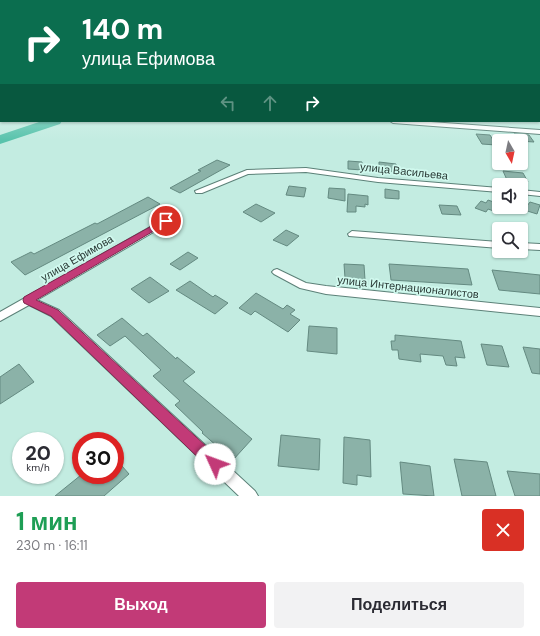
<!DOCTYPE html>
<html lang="ru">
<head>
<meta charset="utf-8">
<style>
	body { margin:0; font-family:"DM Sans",sans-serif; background:#f2f2f3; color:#2b2b33; height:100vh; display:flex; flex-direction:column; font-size:15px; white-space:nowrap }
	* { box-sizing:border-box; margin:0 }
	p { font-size:13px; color:#7c7c81 }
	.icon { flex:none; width:22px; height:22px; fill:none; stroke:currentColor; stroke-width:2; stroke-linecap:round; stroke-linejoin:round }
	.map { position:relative; height:496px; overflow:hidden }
	.panel { display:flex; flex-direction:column; background:#fff; flex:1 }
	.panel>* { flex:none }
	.guide { position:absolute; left:0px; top:0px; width:540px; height:122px; box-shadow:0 1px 3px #0004; background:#0b6e4f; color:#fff; overflow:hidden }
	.needle { width:26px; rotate:171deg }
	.controls { position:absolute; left:492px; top:134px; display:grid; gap:8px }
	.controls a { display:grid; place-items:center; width:36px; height:36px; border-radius:4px; background:#fff; box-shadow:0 1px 3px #0004; font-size:20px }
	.speed { position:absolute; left:12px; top:432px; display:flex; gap:8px; font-size:20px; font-weight:700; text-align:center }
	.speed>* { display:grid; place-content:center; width:52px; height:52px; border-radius:50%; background:#fff; box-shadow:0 1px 3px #0004; line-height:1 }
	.speed small { font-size:10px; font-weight:400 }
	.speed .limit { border:6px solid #d22; background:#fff; color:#111 }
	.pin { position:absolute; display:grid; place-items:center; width:34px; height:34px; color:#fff; margin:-17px; border:2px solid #fff; border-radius:50%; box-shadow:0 1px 4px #0007 }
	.me { position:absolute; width:44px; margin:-22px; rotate:313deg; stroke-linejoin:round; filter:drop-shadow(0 0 3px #0008) }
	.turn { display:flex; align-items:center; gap:14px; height:84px; padding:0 16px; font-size:18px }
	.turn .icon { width:52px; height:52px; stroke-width:2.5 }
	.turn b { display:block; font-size:28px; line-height:34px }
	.lanes { display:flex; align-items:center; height:38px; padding:0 16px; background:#0003; justify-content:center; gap:20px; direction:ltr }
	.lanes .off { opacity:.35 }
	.round { display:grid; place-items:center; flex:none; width:42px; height:42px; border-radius:4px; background:#f2f2f3 }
	.head { display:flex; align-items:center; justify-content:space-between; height:68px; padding:0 16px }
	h1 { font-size:24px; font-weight:700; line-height:30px; color:#1e9e55 }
	.primary-button { display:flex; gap:8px; margin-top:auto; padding:8px 16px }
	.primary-button a { flex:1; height:46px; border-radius:4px; background:#c23a77; color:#fff; font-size:16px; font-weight:700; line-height:46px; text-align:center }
	.primary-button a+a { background:#f2f2f3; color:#2b2b33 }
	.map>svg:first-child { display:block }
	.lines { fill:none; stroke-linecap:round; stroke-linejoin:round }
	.river { fill:#59c3ac; fill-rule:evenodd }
	.building { fill:#8bb2a8; stroke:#648a81 }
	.street-casing { stroke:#5c8178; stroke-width:2 }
	.street { fill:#fff; fill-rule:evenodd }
	.route { fill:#c23a77; stroke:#7e264d }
	.labels { text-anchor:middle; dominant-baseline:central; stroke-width:3.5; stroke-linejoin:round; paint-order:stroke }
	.street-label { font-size:11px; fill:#293935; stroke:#d0f9ee }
</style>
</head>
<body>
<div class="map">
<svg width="540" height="496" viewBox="0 0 540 496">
	<rect width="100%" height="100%" fill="#c3ece1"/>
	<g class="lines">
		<!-- river -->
		<path class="river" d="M42 121H62L60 124 0 144V135Z"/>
	</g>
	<!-- building -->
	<g class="building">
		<path d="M476 134 490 135 496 145 482 144Z"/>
		<path d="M514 134 529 135 534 142 519 141Z"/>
		<path d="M217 160 230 165 180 193 170 188 201 171 198 170Z"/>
		<path d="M348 161 362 162V170L348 169Z"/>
		<path d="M379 162 396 164 397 172 379 171Z"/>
		<path d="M503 171 523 173 528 182 507 180Z"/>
		<path d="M289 186 306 188 304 197 286 195Z"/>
		<path d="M329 188 345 189V201L328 198Z"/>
		<path d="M385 189 399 191V199L385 198Z"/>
		<path d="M348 194 368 196V205L365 204V207L356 206V212H347Z"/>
		<path d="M148 197 160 204 25 275 11 262 31 252 34 254 95 223 97 224Z"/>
		<path d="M488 200 499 204V213L488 209 486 212 475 208 481 201 486 203Z"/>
		<path d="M530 202 540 205 537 214 524 210Z"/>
		<path d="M256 204 275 213 261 222 243 212Z"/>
		<path d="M439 205 457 206 461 215 442 214Z"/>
		<path d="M286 230 299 236 287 246 273 240Z"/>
		<path d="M188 252 198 258 180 270 170 264Z"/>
		<path d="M344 264 364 265 365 280 345 278Z"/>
		<path d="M389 264 468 269 472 285 391 280Z"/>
		<path d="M492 270 540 275V294L499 290Z"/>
		<path d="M150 277 169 291 149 303 131 289Z"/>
		<path d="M190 281 213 297 215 295 228 303 215 314 176 290Z"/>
		<path d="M256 293 283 309 287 305 295 310 290 314 300 320 288 332 255 311 251 315 239 308Z"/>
		<path d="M122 318 143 336 147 333 176 359 177 357 195 372 183 381 252 439 233 460 202 433 203 432 175 405 180 401 153 376 161 370 125 336 110 346 97 335Z"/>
		<path d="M309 326 337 328V354L307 351Z"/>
		<path d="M395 335 461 341 465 358 455 357 457 366 446 365 443 356 420 354 421 362 399 359 398 350H392L391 341H395Z"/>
		<path d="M481 344 502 346 509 367 487 365Z"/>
		<path d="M523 347 540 349V374L532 373Z"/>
		<path d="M19 364 34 382 0 404V377Z"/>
		<path d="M281 435 320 439 319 470 278 466Z"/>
		<path d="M344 437 370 440 371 477 357 475V485L343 483Z"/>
		<path d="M115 458 129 474 104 496H55L81 475H115Z"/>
		<path d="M454 459 487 462 496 496H462Z"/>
		<path d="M400 462 430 466 434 496 403 494Z"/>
		<path d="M507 471 540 474V496H515Z"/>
	</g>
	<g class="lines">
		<defs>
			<g id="street">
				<rect x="0" y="77" width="1" height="2"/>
				<path d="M1 87V91L0 92V88Z"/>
				<path d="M539 90 540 91V95L539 94Z"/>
				<path d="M390 121H417L540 130V134L393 123Z"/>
				<path d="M306 168 378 178 499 188V192L378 182 306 172 248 174 202 193H196L195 191 247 170Z"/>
				<path d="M521 190 540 192V196L521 194Z"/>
				<path d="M166 218 169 219 170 221 169 223 37 300 59 310 255 491 258 496H239L51 316 29 305 0 321V312Z"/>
				<path d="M352 231 499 242V248L349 236 348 234Z"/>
				<path d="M521 243 540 244V250L521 249Z"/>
				<path d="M277 269 306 283 326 286 540 308V316L326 294 300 288 274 274 272 272 274 270Z"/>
			</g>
		</defs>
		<!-- street casing -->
		<use href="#street" class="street-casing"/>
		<!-- street -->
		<use href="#street" class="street"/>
	</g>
	<!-- sky -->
	<linearGradient id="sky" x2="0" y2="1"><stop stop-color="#6fbad0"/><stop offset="0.51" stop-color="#e4f6f2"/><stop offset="1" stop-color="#e4f6f2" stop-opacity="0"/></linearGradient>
	<rect width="540" height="140" fill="url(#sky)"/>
	<!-- route -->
	<path class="route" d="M166 218 170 221 169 222 36 300 58 310 220 459 223 464 220 469 215 471 210 469 51 316 24 303 23 300 24 297Z"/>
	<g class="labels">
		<!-- street labels -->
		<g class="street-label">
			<text transform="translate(404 171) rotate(6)">улица Васильева</text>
			<text transform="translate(77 258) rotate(-30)">улица Ефимова</text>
			<text transform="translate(408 287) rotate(6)">улица Интернационалистов</text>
		</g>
	</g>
</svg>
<div class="controls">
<a><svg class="needle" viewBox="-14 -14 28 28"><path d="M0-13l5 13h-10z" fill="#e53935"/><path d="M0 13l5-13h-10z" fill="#7c7c81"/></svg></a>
<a><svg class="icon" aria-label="sound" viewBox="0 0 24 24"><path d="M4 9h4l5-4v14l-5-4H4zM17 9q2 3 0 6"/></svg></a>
<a><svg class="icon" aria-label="search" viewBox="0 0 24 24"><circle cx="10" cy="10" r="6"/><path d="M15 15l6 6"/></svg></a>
</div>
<div class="speed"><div>20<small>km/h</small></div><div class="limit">30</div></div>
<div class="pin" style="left:166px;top:221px;background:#d93025"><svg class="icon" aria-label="arrive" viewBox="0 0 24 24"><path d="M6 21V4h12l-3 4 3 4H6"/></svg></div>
<svg class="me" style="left:215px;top:464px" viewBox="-20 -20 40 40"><circle r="19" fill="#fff"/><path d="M0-13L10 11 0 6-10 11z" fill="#c23a77"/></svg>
<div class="guide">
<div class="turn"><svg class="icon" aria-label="right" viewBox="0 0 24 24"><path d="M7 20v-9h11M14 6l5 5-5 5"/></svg><div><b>140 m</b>улица Ефимова</div></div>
<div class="lanes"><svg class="icon off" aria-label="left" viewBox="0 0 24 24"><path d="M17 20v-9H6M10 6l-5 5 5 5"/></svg><svg class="icon off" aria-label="ahead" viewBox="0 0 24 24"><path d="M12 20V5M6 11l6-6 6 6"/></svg><svg class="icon" aria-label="right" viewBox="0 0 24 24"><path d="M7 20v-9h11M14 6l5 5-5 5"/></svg></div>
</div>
</div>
<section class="panel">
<div class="head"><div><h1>1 мин</h1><p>230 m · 16:11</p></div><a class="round" style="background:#d93025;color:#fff"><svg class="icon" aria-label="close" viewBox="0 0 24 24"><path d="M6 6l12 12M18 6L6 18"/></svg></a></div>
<div class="primary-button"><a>Выход</a><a>Поделиться</a></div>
</section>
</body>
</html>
